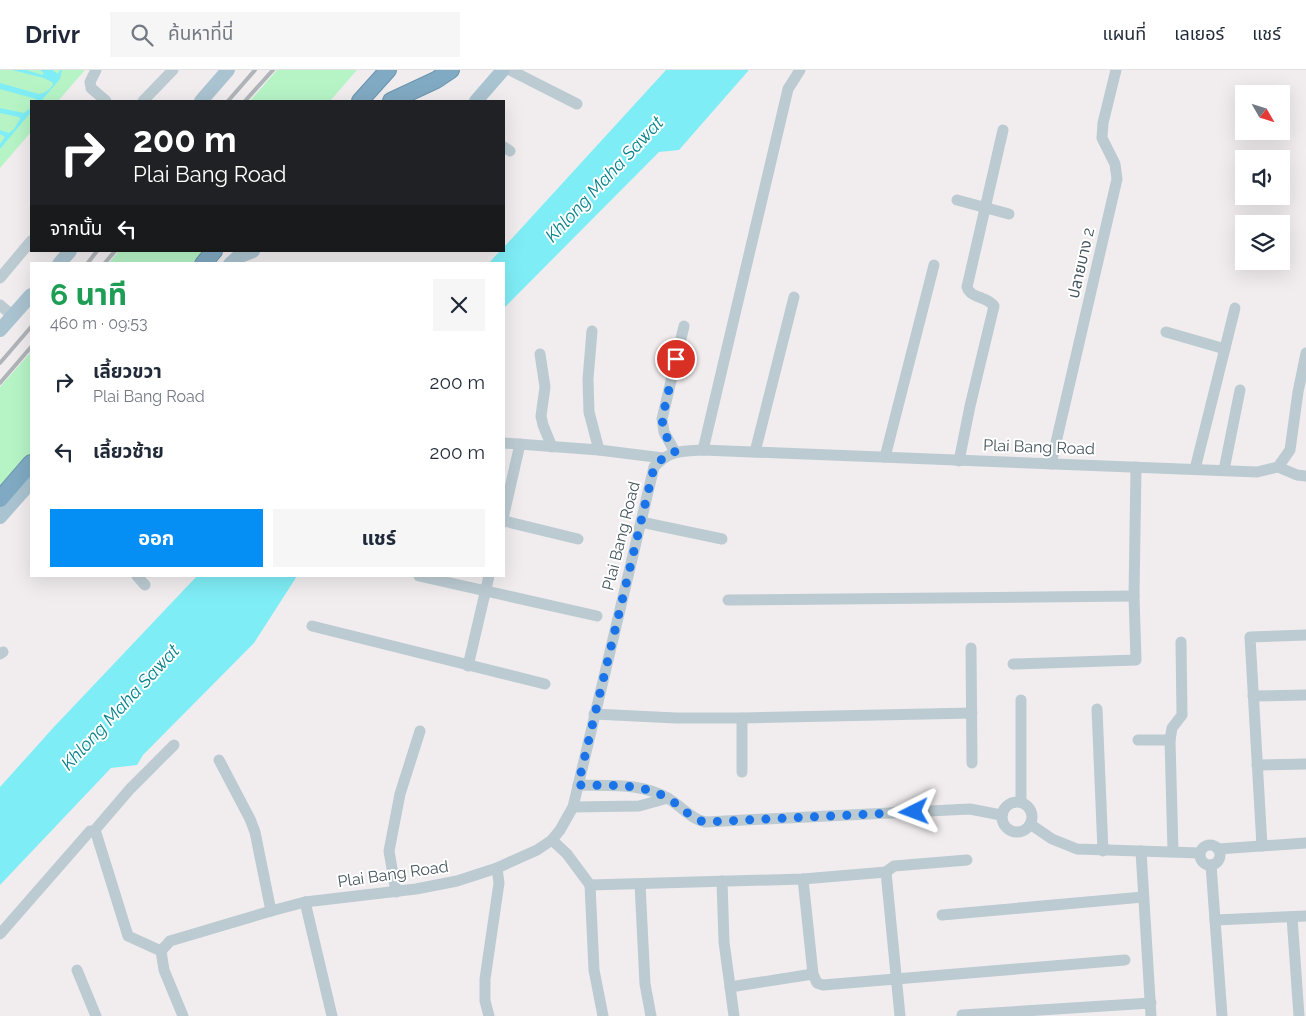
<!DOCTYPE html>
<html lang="th">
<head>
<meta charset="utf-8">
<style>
	body { margin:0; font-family:Raleway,"Noto Sans Thai",sans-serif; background:#f6f6f7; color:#1f2937; height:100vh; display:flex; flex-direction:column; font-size:19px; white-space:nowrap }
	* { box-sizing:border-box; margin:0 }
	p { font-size:16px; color:#747a83 }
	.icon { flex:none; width:28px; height:28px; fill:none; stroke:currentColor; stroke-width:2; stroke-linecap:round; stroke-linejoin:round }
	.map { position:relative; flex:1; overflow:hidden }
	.panel { position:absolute; left:30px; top:192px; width:475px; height:315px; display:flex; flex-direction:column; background:#fff; border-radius:0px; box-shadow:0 5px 20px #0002 }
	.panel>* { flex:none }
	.hud { position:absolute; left:30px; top:30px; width:475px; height:152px; border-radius:0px; box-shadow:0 5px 20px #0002; background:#202124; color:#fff; overflow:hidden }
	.needle { width:32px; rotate:129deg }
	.tools { position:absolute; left:1235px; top:15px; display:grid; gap:10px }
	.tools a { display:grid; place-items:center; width:55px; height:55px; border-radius:0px; background:#fff; box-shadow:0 5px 20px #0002; font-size:25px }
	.pin { position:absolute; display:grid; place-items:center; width:42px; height:42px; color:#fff; margin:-21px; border:2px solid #fff; border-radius:50%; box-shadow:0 1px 5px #0007 }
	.me { position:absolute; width:55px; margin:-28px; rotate:267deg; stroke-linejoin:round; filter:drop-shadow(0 0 4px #0008) }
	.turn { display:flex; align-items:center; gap:18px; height:105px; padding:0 20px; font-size:22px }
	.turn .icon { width:65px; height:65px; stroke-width:2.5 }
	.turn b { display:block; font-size:35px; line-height:42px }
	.then { display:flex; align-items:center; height:48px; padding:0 20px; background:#0003; gap:10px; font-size:19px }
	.round { display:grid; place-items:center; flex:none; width:52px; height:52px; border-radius:0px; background:#f6f6f7 }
	.head { display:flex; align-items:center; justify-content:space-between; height:85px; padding:0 20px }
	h1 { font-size:30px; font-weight:700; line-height:38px; color:#1e9e55 }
	.cta { display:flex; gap:10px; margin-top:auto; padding:10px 20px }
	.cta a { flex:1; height:58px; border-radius:0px; background:#058ef3; color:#fff; font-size:20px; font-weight:700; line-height:58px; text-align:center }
	.cta a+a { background:#f6f6f7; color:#1f2937 }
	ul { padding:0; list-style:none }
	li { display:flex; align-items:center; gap:15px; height:70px; padding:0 20px }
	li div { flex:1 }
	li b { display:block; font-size:19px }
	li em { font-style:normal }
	header { display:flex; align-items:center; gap:30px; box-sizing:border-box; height:70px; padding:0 25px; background:#fff; border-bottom:1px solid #e0e1e3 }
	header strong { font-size:24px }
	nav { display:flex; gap:28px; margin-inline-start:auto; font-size:18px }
	.search { width:350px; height:45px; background:#f6f6f7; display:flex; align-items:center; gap:12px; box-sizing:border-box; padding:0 18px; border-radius:0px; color:#747a83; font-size:19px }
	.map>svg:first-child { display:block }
	.green { fill:#b6f4c6 }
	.water { fill:#7fedf6 }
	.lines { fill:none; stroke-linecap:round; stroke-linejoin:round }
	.highway-casing { stroke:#6b94ae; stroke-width:18 }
	.minor { stroke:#bccbd2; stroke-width:11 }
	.major { stroke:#aac3d0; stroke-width:14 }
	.highway { stroke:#80aac3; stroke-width:16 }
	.rail { stroke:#afb4b9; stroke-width:4 }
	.route { stroke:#1a73e8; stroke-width:9; stroke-dasharray:0 16.2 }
	.labels { text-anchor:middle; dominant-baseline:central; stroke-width:4; stroke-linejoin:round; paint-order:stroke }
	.street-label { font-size:16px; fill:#44555d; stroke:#fff }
	.water-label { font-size:18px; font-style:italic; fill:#04828b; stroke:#fff }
</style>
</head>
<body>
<header>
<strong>Drivr</strong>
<div class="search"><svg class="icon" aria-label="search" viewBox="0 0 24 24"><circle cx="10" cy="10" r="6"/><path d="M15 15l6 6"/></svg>ค้นหาที่นี่</div>
<nav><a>แผนที่</a><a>เลเยอร์</a><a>แชร์</a></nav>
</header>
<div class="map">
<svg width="1306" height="946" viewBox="0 0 1306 946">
	<rect width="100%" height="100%" fill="#f1edee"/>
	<!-- green -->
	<g class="green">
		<path d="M0 0H85L58 31H31V62L0 98Z"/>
		<path d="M277 0H357L330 31H250Z"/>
		<path d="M119 181H203L192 194H108Z"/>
		<path d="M31 282V390L0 428V317Z"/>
	</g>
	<!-- water -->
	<g class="water">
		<path d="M12 0H26L42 5 44 3 40 0H52L58 4 60 0H62L60 9 41 31H36V29L0 19V13L39 24C45 23 49 20 53 15L52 12 44 8Z"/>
		<path d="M666 0H749L679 80 659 82 504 238V194H488L500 181H504V177Z"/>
		<path d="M0 38 24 43 31 38V42L0 79V74L5 67 0 64V60L9 63 14 59 20 49 19 47 0 43Z"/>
		<path d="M197 506H297L254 573 143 685 137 695 111 698 0 815V717L53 658Z"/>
	</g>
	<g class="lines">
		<defs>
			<g id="highway">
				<path d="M360 31 388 0"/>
				<path d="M391 31 436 10 451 0"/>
				<path d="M203 194 214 181"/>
				<path d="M0 429 31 393"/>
			</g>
		</defs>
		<!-- highway casing -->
		<use href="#highway" class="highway-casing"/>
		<!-- minor -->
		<g class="minor">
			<path d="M96 0 90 12 91 18 106 31"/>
			<path d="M510 0 577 34"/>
			<path d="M143 31 173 0"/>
			<path d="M504 77 510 81"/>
			<path d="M957 130 1009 144"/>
			<path d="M0 208 31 171"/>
			<path d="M0 235 13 246"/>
			<path d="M592 261 588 309 589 342 599 380"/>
			<path d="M1166 262 1225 279"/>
			<path d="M540 284 545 317 541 346 543 355 552 377"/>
			<path d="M504 373 599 380 663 388"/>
			<path d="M703 380 788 19 800 0"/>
			<path d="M675 382 664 362 662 349 684 256"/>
			<path d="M755 382 794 227"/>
			<path d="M885 387 934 195"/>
			<path d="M959 391 970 336 994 236C987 226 971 229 967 217L1003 60"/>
			<path d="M1051 394 1117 109 1115 94 1102 68 1103 53 1116 0"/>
			<path d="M1278 397 1297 405 1306 406"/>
			<path d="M1195 399 1235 238"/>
			<path d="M1224 400 1240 320"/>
			<path d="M504 444 520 374"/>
			<path d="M504 451 578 469"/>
			<path d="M641 452 722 469"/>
			<path d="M137 506 145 515"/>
			<path d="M419 506 597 546"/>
			<path d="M728 530 1134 526"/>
			<path d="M312 556 545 614"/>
			<path d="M971 578 972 693"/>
			<path d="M0 584 3 582"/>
			<path d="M1013 594 1136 590 1134 526 1136 397"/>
			<path d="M468 596 489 506"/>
			<path d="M1253 626 1306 625"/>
			<path d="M1021 630V732"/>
			<path d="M1097 639 1103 781"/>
			<path d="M594 644 676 648H742L972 643"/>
			<path d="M1138 670H1170"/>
			<path d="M219 690 250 749 255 762 271 841"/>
			<path d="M1257 695 1306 694"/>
			<path d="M742 702V648"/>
			<path d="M578 715C608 716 642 712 669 729 682 737 691 749 705 752L970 739 1001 745"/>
			<circle cx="1017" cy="747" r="15"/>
			<path d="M573 737 639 736 668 728"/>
			<path d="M1030 754 1052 769 1077 779 1200 783"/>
			<path d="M94 761 96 763 128 866 161 881"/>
			<path d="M552 770 567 784 590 815"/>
			<circle cx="1210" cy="785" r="10"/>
			<path d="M1262 776 1250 567 1306 565"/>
			<path d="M1218 779 1306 773"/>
			<path d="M1141 781 1151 946"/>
			<path d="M1173 781 1170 670 1172 658 1182 645 1181 572"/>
			<path d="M1211 795 1222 946"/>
			<path d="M886 802 900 946"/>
			<path d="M803 809 813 904 817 913 823 915 1125 890"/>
			<path d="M722 811 724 872 734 946"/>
			<path d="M640 814 645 914 651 946"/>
			<path d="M590 815 803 809 886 802 894 796 967 790"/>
			<path d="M590 815 594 900 603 946"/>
			<path d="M396 822 389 781 400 724 420 661"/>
			<path d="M305 832 332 946"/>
			<path d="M942 845 1143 827"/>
			<path d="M1292 847 1299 946"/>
			<path d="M1215 850 1306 846"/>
			<path d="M0 864 90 761H94L130 719 174 675"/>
			<path d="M77 900 96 946"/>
			<path d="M730 917 813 904"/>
			<path d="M962 945 1151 933"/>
			<path d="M183 946 164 900 161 881 170 871 271 841 305 832 416 819 457 811 497 798 537 780 552 770 560 760 573 737 654 397C670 380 681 381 703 380L1257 402 1278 397 1290 380 1298 322 1306 283"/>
			<path d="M489 946 485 931V909L499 813 497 798"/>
		</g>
		<!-- major -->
		<g class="major">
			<path d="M201 31 228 0"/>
			<path d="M476 31 503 0"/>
			<path d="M59 194 70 181"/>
			<path d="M230 194 238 187 253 181"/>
			<path d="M0 260 31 225"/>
			<path d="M0 447 31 412"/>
		</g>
		<!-- highway -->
		<use href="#highway" class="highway"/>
		<!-- rail -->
		<g class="rail">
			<path d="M228 31 255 0"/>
			<path d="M245 31 273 0"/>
			<path d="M87 194 97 181"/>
			<path d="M104 194 115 181"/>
			<path d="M0 293 31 257"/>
			<path d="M0 313 31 277"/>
		</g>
	</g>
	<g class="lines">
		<!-- route -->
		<path class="route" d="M676 289 662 349 664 362 675 382 663 388 654 397 578 715C608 716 642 712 669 729 682 737 691 749 705 752L914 742"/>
	</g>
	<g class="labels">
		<!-- street labels -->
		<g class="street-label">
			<text transform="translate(1081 193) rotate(-77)">ปลายบาง 2</text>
			<text transform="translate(1039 377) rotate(2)">Plai Bang Road</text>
			<text transform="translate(621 466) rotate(-76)">Plai Bang Road</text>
			<text transform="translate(393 804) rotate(-8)">Plai Bang Road</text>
		</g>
		<!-- water labels -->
		<g class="water-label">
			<text transform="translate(604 109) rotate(-47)">Khlong Maha Sawat</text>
			<text transform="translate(120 637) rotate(-47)">Khlong Maha Sawat</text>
		</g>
	</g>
</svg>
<div class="tools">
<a><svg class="needle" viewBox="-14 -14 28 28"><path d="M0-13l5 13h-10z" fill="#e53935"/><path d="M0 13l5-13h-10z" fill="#747a83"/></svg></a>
<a><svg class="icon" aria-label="sound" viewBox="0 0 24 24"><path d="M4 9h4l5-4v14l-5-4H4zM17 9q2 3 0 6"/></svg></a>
<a><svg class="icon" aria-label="layers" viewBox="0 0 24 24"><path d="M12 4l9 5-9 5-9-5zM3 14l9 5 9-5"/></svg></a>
</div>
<div class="pin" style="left:676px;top:289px;background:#d93025"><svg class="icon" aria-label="arrive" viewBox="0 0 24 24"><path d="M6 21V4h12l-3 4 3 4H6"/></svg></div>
<svg class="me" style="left:914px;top:742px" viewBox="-20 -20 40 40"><path d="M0-17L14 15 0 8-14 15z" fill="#1a73e8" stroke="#fff" stroke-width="4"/></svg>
<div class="hud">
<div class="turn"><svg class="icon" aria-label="right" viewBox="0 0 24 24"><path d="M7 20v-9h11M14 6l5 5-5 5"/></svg><div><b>200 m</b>Plai Bang Road</div></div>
<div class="then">จากนั้น<svg class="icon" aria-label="left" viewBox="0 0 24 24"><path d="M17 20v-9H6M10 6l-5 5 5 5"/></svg></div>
</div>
<section class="panel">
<div class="head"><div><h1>6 นาที</h1><p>460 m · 09:53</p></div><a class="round"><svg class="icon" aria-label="close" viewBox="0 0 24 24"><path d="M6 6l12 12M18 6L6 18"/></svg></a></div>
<ul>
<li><svg class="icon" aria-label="right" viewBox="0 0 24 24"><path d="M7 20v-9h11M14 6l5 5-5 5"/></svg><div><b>เลี้ยวขวา</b><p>Plai Bang Road</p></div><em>200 m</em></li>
<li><svg class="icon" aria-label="left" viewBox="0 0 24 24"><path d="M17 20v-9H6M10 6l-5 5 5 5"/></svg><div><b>เลี้ยวซ้าย</b></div><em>200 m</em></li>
</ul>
<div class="cta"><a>ออก</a><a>แชร์</a></div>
</section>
</div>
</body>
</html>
